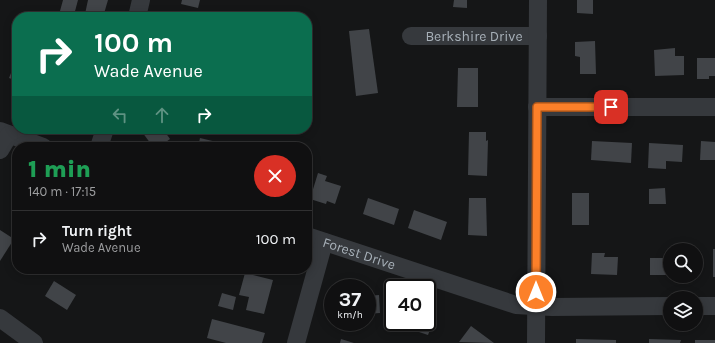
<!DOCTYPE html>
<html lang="en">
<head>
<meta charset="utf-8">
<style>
	body { margin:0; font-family:Karla,sans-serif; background:#1e1e1f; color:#f1f3f6; height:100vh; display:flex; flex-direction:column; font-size:15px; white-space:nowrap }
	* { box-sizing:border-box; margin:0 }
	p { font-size:13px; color:#9c9d9f }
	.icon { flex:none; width:22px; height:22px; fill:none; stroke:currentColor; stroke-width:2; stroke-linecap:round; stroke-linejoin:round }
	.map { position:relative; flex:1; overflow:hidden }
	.panel { position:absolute; left:12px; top:142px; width:300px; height:132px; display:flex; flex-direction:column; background:#101011; border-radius:16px; box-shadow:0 2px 10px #0003,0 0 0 1px #303031 }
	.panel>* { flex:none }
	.banner { position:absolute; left:12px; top:12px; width:300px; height:122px; border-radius:16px; box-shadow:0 2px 10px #0003,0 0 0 1px #303031; background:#0b6e4f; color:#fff; overflow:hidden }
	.fabs { position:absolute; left:663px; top:243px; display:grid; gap:8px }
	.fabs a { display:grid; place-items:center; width:40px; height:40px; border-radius:50%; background:#101011; box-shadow:0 2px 10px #0003,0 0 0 1px #303031; font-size:20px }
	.speed { position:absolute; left:324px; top:279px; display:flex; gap:8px; font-size:20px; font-weight:700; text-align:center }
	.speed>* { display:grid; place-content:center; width:52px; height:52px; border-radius:50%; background:#101011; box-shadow:0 2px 10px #0003,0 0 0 1px #303031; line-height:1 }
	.speed small { font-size:10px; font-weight:400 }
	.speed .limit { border:2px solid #111; border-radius:6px; background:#fff; color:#111 }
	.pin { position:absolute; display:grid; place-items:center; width:34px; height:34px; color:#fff; margin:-17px; border-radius:8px; box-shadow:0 2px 6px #0006 }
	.me { position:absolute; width:44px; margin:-22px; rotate:0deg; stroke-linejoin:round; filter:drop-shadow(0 0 3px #0008) }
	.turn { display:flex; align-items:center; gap:14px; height:84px; padding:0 16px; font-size:18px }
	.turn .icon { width:52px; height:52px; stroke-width:2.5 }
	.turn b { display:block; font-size:28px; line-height:34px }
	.lanes { display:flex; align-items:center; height:38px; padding:0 16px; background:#0003; justify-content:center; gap:20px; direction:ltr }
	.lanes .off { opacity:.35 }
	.round { display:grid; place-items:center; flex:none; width:42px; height:42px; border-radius:21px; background:#1e1e1f }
	.summary { display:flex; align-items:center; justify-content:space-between; height:68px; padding:0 16px }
	h1 { font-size:24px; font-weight:800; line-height:30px; color:#1e9e55 }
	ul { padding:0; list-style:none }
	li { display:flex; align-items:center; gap:12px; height:56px; padding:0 16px; border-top:1px solid #303031 }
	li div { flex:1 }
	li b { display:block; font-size:15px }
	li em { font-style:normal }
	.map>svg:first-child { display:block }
	.building { fill:#414448 }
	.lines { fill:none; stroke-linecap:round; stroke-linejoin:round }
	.minor { stroke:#36393d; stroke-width:18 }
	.route-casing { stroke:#a4531b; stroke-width:10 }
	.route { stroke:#fc8029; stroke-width:7 }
	.labels { text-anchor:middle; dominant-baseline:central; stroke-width:4; stroke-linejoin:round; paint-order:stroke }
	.street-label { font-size:14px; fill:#a7b0b8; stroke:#101112 }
</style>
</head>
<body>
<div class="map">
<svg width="715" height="343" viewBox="0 0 715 343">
	<rect width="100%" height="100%" fill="#151617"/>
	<!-- building -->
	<g class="building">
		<path d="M63 0H78L74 15 60 11Z"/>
		<path d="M88 0H108L103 17 85 14Z"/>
		<path d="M182 0H200L198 8 181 4Z"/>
		<path d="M454 0H467V8L453 7Z"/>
		<path d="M577 0H593V14L577 13Z"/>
		<path d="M369 29 378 93 356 96 349 31Z"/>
		<path d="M595 41 596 74H580V57L575 56V42Z"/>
		<path d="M675 48V56H684V75L655 76 654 50Z"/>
		<path d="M17 58V81L9 78Z"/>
		<path d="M697 58H715V76H709V79H697Z"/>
		<path d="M458 68H478V107H457Z"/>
		<path d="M140 129H163L170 139 159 147H153Z"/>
		<path d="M469 132H486V141L488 140 487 176 468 175Z"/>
		<path d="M200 138 221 143 220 147H198Z"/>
		<path d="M592 141 632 143 631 163 591 160Z"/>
		<path d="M701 141 715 142V160H700Z"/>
		<path d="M649 143 683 145 682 162 666 161V169L648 168Z"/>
		<path d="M318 173 327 176 325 181 341 186 335 204 327 201 326 204 310 199Z"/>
		<path d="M665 188 666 204H649V189Z"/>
		<rect x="572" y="193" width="17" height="32"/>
		<path d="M17 194V210L11 207Z"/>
		<path d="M368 198 399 209 394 225 363 214Z"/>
		<path d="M469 198H486L487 236 468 235Z"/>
		<path d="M414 210 447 222 441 240 408 228Z"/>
		<path d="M0 230 14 239 0 261Z"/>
		<rect x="713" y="249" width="2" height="28"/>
		<path d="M592 253H605L604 257H618L617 275 591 274Z"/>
		<rect x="650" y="258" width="20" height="17"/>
		<path d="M245 273 273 280 264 314 246 310 249 297 239 295Z"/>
		<path d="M54 281 76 295 67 310 45 296Z"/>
		<path d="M222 293 236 297 233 310 218 306Z"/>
		<path d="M379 295 380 313 367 314V296Z"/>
		<path d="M427 316 434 319 428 335 401 326 403 322H427Z"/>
		<path d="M212 319 265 333 262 343H226L207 338Z"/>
		<path d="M471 326 494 343 459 342Z"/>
		<path d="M341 339 354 343H340Z"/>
		<path d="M576 339 616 340V343H576Z"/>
		<path d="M649 339 681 340 680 343H649Z"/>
		<rect x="695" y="340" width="20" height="3"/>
	</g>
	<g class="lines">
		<!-- minor -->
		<g class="minor">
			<path d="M137 17 141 0"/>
			<path id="s1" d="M411 36H538"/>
			<path d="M537 107H715"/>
			<path d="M0 131 43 147"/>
			<path d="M99 147 105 129"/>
			<path d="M0 150 9 135"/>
			<path id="s2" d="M307 236 516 305 552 307 670 306"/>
			<path d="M696 306H715"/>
			<path d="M0 318 34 343"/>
			<path d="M296 343 324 242"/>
			<path d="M536 343 538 0"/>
		</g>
	</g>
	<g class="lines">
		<defs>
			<path id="route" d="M536 292 537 107H611"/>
		</defs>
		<!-- route casing -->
		<use href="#route" class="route-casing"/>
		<!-- route -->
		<use href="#route" class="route"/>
	</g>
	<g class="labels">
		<!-- street labels -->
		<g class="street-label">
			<text stroke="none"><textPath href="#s1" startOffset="63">Berkshire Drive</textPath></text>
			<text stroke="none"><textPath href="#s2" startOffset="55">Forest Drive</textPath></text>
		</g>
	</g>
</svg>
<div class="fabs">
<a><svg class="icon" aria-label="search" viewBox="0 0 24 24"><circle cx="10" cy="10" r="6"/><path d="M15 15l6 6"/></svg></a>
<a><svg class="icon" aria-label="layers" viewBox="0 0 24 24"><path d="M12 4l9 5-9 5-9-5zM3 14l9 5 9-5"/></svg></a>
</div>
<div class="speed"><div>37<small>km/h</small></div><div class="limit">40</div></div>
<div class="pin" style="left:611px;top:107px;background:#d93025"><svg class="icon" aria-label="arrive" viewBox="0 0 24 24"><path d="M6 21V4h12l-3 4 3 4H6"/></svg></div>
<svg class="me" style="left:536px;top:292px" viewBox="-20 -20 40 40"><circle r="17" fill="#fc8029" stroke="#fff" stroke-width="3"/><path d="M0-11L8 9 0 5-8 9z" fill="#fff"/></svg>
<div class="banner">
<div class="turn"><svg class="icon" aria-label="right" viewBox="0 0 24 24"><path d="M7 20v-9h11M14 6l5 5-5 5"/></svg><div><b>100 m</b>Wade Avenue</div></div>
<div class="lanes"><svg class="icon off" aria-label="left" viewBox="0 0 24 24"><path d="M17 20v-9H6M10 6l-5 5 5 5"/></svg><svg class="icon off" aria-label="ahead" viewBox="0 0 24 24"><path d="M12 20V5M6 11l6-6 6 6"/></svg><svg class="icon" aria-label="right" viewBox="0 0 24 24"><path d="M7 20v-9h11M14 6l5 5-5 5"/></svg></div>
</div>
<section class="panel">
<div class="summary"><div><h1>1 min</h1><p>140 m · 17:15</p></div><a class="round" style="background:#d93025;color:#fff"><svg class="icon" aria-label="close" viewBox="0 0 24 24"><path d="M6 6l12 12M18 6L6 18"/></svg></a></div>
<ul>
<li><svg class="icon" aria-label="right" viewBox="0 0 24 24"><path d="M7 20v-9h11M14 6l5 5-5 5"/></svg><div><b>Turn right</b><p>Wade Avenue</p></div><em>100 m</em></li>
</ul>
</section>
</div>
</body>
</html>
